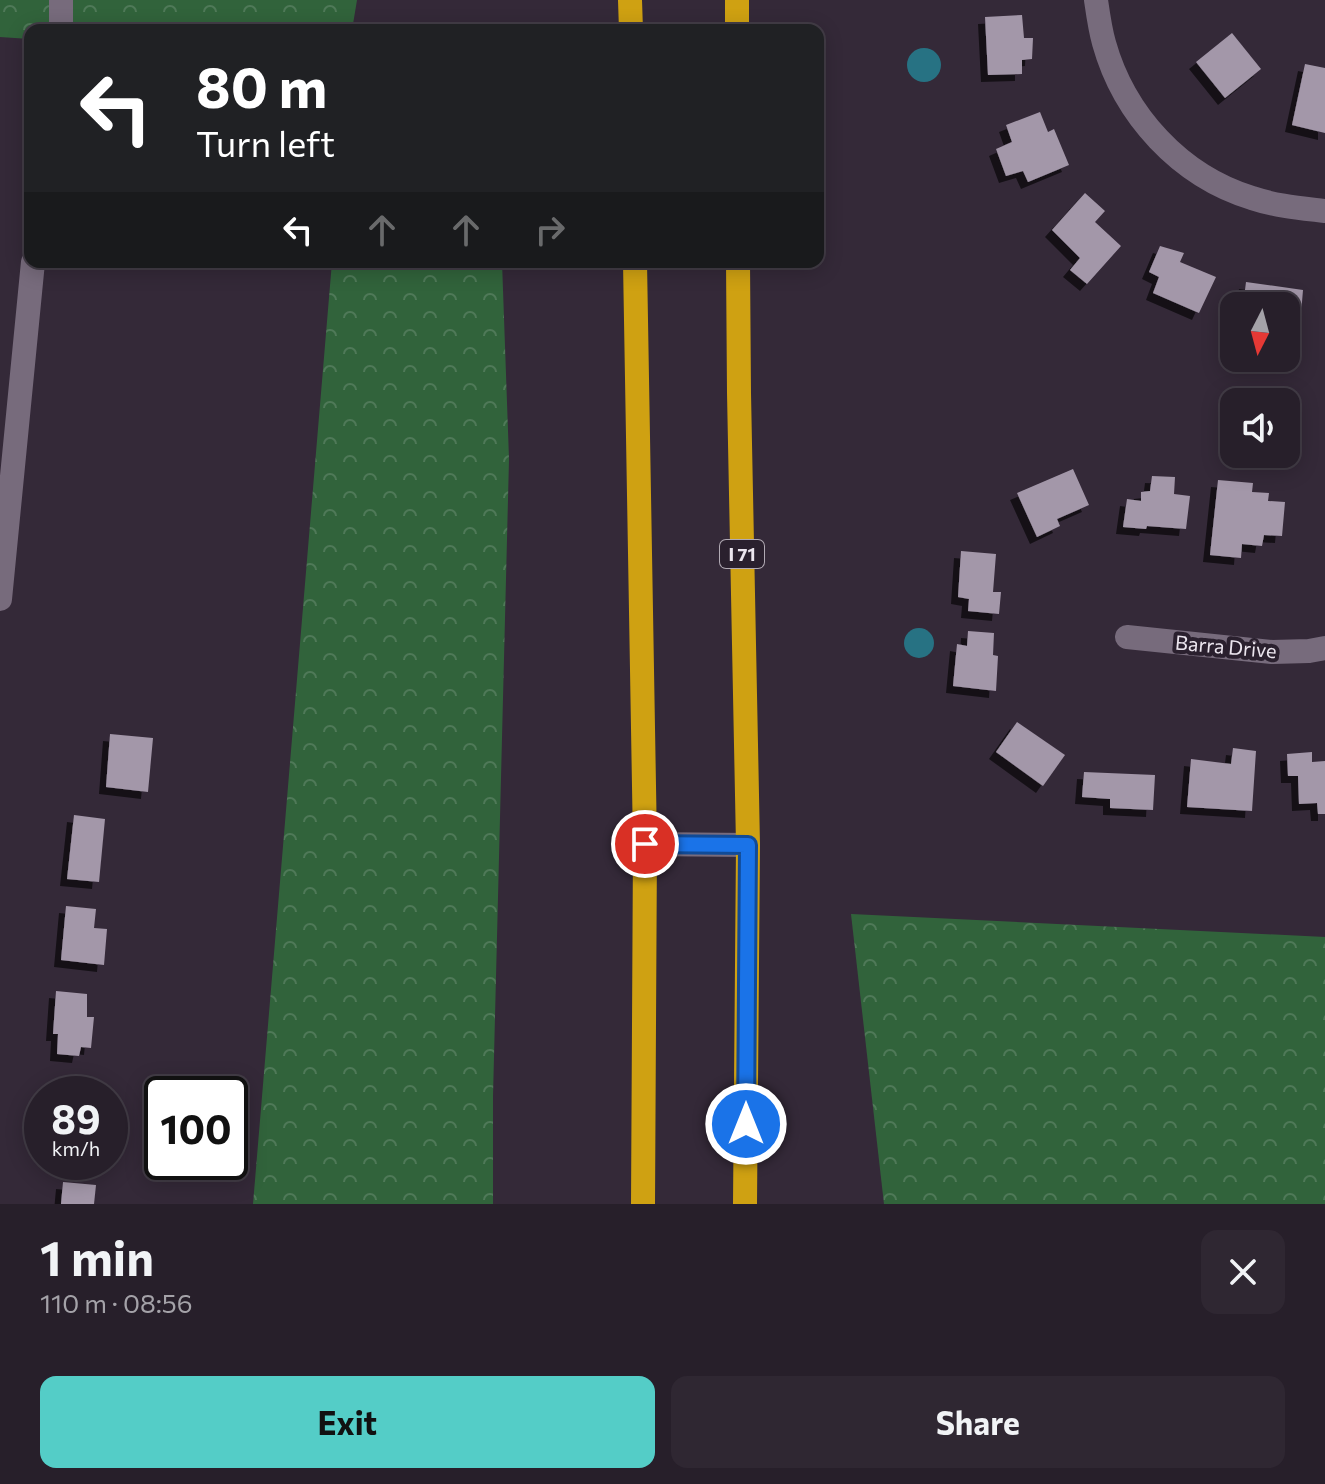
<!DOCTYPE html>
<html lang="en">
<head>
<meta charset="utf-8">
<style>
	body { margin:0; font-family:Commissioner,sans-serif; background:#2f2732; color:#f1f3f6; height:100vh; display:flex; flex-direction:column; font-size:30px; white-space:nowrap }
	* { box-sizing:border-box; margin:0 }
	p { font-size:26px; color:#a4a2a8 }
	.icon { flex:none; width:44px; height:44px; fill:none; stroke:currentColor; stroke-width:2; stroke-linecap:round; stroke-linejoin:round }
	.map { position:relative; height:1204px; overflow:hidden }
	.sheet { display:flex; flex-direction:column; background:#271f2a; flex:1 }
	.sheet>* { flex:none }
	.guide { position:absolute; left:24px; top:24px; width:800px; height:244px; border-radius:16px; box-shadow:0 4px 20px #0003,0 0 0 2px #433d47; background:#202124; color:#fff; overflow:hidden }
	.needle { width:52px; rotate:186deg }
	.fabs { position:absolute; left:1220px; top:292px; display:grid; gap:16px }
	.fabs a { display:grid; place-items:center; width:80px; height:80px; border-radius:16px; background:#271f2a; box-shadow:0 4px 20px #0003,0 0 0 2px #433d47; font-size:40px }
	.speed { position:absolute; left:24px; top:1076px; display:flex; gap:16px; font-size:40px; font-weight:700; text-align:center }
	.speed>* { display:grid; place-content:center; width:104px; height:104px; border-radius:50%; background:#271f2a; box-shadow:0 4px 20px #0003,0 0 0 2px #433d47; line-height:1 }
	.speed small { font-size:20px; font-weight:400 }
	.speed .limit { border:4px solid #111; border-radius:12px; background:#fff; color:#111 }
	.pin { position:absolute; display:grid; place-items:center; width:68px; height:68px; color:#fff; margin:-34px; border:4px solid #fff; border-radius:50%; box-shadow:0 2px 8px #0007 }
	.me { position:absolute; width:88px; margin:-44px; rotate:0deg; stroke-linejoin:round; filter:drop-shadow(0 0 6px #0008) }
	.turn { display:flex; align-items:center; gap:28px; height:168px; padding:0 40px; font-size:36px }
	.turn .icon { width:104px; height:104px; stroke-width:2.5 }
	.turn b { display:block; font-size:56px; line-height:68px }
	.lanes { display:flex; align-items:center; height:76px; padding:0 40px; background:#0003; justify-content:center; gap:40px; direction:ltr }
	.lanes .off { opacity:.35 }
	.round { display:grid; place-items:center; flex:none; width:84px; height:84px; border-radius:16px; background:#2f2732 }
	.headline { display:flex; align-items:center; justify-content:space-between; height:136px; padding:0 40px }
	h1 { font-size:48px; font-weight:700; line-height:60px }
	.action { display:flex; gap:16px; margin-top:auto; padding:16px 40px }
	.action a { flex:1; height:92px; border-radius:16px; background:#54cdc7; color:#111; font-size:32px; font-weight:700; line-height:92px; text-align:center }
	.action a+a { background:#2f2732; color:#f1f3f6 }
	.map>svg:first-child { display:block }
	.forest { fill:url(#forest-crowns) }
	.water { fill:#277283 }
	.building { fill:#a397a9; filter:url(#shadow) }
	.lines { fill:none; stroke-linecap:round; stroke-linejoin:round }
	.minor { stroke:#776b7c; stroke-width:24 }
	.highway { stroke:#cfa112; stroke-width:24 }
	.route-casing { stroke:#114b97; stroke-width:20 }
	.route { stroke:#1a73e8; stroke-width:14 }
	.labels { text-anchor:middle; dominant-baseline:central; stroke-width:8; stroke-linejoin:round; paint-order:stroke }
	.shield { fill:#2a202e; stroke:#b1aab4; stroke-width:2 }
	.shield-label { font-size:18px; font-weight:bold; fill:#ebe5ee }
	.street-label { font-size:20px; fill:#ebe5ee; stroke:#2a202e }
</style>
</head>
<body>
<div class="map">
<svg width="1325" height="1204" viewBox="0 0 1325 1204">
	<defs>
		<pattern id="forest-crowns" width="20" height="18" patternUnits="userSpaceOnUse" patternTransform="scale(2)"><rect width="20" height="18" fill="#31633b"/><path d="M2 6a3 3 0 1 1 6 0M12 15a3 3 0 1 1 6 0" fill="none" stroke="#4f7958"/></pattern>
		<filter id="shadow"><feDropShadow dx="-7" dy="7" stdDeviation="0" flood-color="#0009"/></filter>
	</defs>
	<rect width="100%" height="100%" fill="#342938"/>
	<!-- forest -->
	<g class="forest">
		<path d="M0 0H357L352 30H30V39L0 37Z"/>
		<path d="M332 262H502L509 459 493 1096V1204H253Z"/>
		<path d="M851 914 1325 937V1204H884Z"/>
	</g>
	<!-- water -->
	<g class="water">
		<circle cx="924" cy="65" r="17"/>
		<circle cx="919" cy="643" r="15"/>
	</g>
	<!-- building -->
	<g class="building">
		<path d="M1022 15 1024 38H1033L1032 59 1022 60V74L988 75 985 17Z"/>
		<path d="M1232 33 1261 69 1225 98 1196 62Z"/>
		<path d="M1305 64 1325 68V133L1292 125Z"/>
		<path d="M1040 112 1048 132 1054 129 1069 165 1028 182 1023 171 1006 176 996 149 1012 142 1006 125Z"/>
		<path d="M1085 193 1105 211 1095 222 1121 246 1087 284 1070 270 1080 258 1052 230Z"/>
		<path d="M1160 246 1184 253 1180 262 1216 277 1199 313 1153 293 1159 277 1149 272Z"/>
		<path d="M1246 282 1303 290 1300 326 1286 324V306H1243Z"/>
		<path d="M1073 469 1089 505 1057 519 1060 526 1037 537 1017 493Z"/>
		<path d="M1152 476 1175 477 1174 494 1190 496 1186 529 1147 526 1146 529 1123 527 1127 499 1141 501V492L1150 491Z"/>
		<path d="M1218 480 1253 483 1252 492 1269 493 1268 501 1285 502 1282 536 1264 535 1262 546 1242 544 1241 558 1210 555Z"/>
		<path d="M961 551 996 554 993 592H1001L999 614 968 611 969 599 958 597Z"/>
		<path d="M968 631 994 633 993 655 998 656 996 691 953 686 957 644 967 646Z"/>
		<path d="M1017 722 1065 755 1043 786 996 752Z"/>
		<path d="M110 734 153 738 148 792 106 787Z"/>
		<path d="M1233 748 1256 751 1252 811 1187 807 1191 759 1231 764Z"/>
		<path d="M1312 752V762L1325 761V814H1318L1317 803 1299 804 1298 776H1288L1287 754Z"/>
		<path d="M1084 772 1155 775 1153 810 1110 808V799L1082 797Z"/>
		<path d="M74 815 105 819 99 882 67 879Z"/>
		<path d="M66 906 96 909 94 928 107 929 104 965 61 960Z"/>
		<path d="M56 991 87 994V1017H94L91 1048 81 1047 79 1056 57 1054 58 1034H53Z"/>
		<path d="M47 1083 78 1085 77 1094H46Z"/>
		<path d="M63 1182 96 1185 94 1204H61Z"/>
	</g>
	<g class="lines">
		<!-- minor -->
		<g class="minor">
			<path d="M1096 0C1098 14 1100 29 1104 43 1124 115 1180 176 1252 198 1276 206 1300 208 1325 211"/>
			<path d="M61 30V0"/>
			<path d="M0 599 33 262"/>
			<path d="M1127 637 1272 652 1309 651 1325 648"/>
			<path d="M645 844 748 845"/>
		</g>
		<!-- highway -->
		<g class="highway">
			<path d="M630 0 631 30"/>
			<path d="M737 0V30"/>
			<path d="M635 262 645 844 643 1204"/>
			<path d="M738 262 739 393 748 845 745 1204"/>
		</g>
	</g>
	<g class="lines">
		<defs>
			<path id="route" d="M645 844 748 845 746 1124"/>
		</defs>
		<!-- route casing -->
		<use href="#route" class="route-casing"/>
		<!-- route -->
		<use href="#route" class="route"/>
	</g>
	<g class="labels">
		<!-- shield labels -->
		<rect class="shield" x="720" y="540" width="44" height="28" rx="6"/>
		<g class="shield-label">
			<text x="742" y="554">I 71</text>
		</g>
		<!-- street labels -->
		<g class="street-label">
			<text transform="translate(1226 646) rotate(5)">Barra Drive</text>
		</g>
	</g>
</svg>
<div class="fabs">
<a><svg class="needle" viewBox="-14 -14 28 28"><path d="M0-13l5 13h-10z" fill="#e53935"/><path d="M0 13l5-13h-10z" fill="#a4a2a8"/></svg></a>
<a><svg class="icon" aria-label="sound" viewBox="0 0 24 24"><path d="M4 9h4l5-4v14l-5-4H4zM17 9q2 3 0 6"/></svg></a>
</div>
<div class="speed"><div>89<small>km/h</small></div><div class="limit">100</div></div>
<div class="pin" style="left:645px;top:844px;background:#d93025"><svg class="icon" aria-label="arrive" viewBox="0 0 24 24"><path d="M6 21V4h12l-3 4 3 4H6"/></svg></div>
<svg class="me" style="left:746px;top:1124px" viewBox="-20 -20 40 40"><circle r="17" fill="#1a73e8" stroke="#fff" stroke-width="3"/><path d="M0-11L8 9 0 5-8 9z" fill="#fff"/></svg>
<div class="guide">
<div class="turn"><svg class="icon" aria-label="left" viewBox="0 0 24 24"><path d="M17 20v-9H6M10 6l-5 5 5 5"/></svg><div><b>80 m</b>Turn left</div></div>
<div class="lanes"><svg class="icon" aria-label="left" viewBox="0 0 24 24"><path d="M17 20v-9H6M10 6l-5 5 5 5"/></svg><svg class="icon off" aria-label="ahead" viewBox="0 0 24 24"><path d="M12 20V5M6 11l6-6 6 6"/></svg><svg class="icon off" aria-label="ahead" viewBox="0 0 24 24"><path d="M12 20V5M6 11l6-6 6 6"/></svg><svg class="icon off" aria-label="right" viewBox="0 0 24 24"><path d="M7 20v-9h11M14 6l5 5-5 5"/></svg></div>
</div>
</div>
<section class="sheet">
<div class="headline"><div><h1>1 min</h1><p>110 m · 08:56</p></div><a class="round"><svg class="icon" aria-label="close" viewBox="0 0 24 24"><path d="M6 6l12 12M18 6L6 18"/></svg></a></div>
<div class="action"><a>Exit</a><a>Share</a></div>
</section>
</body>
</html>
